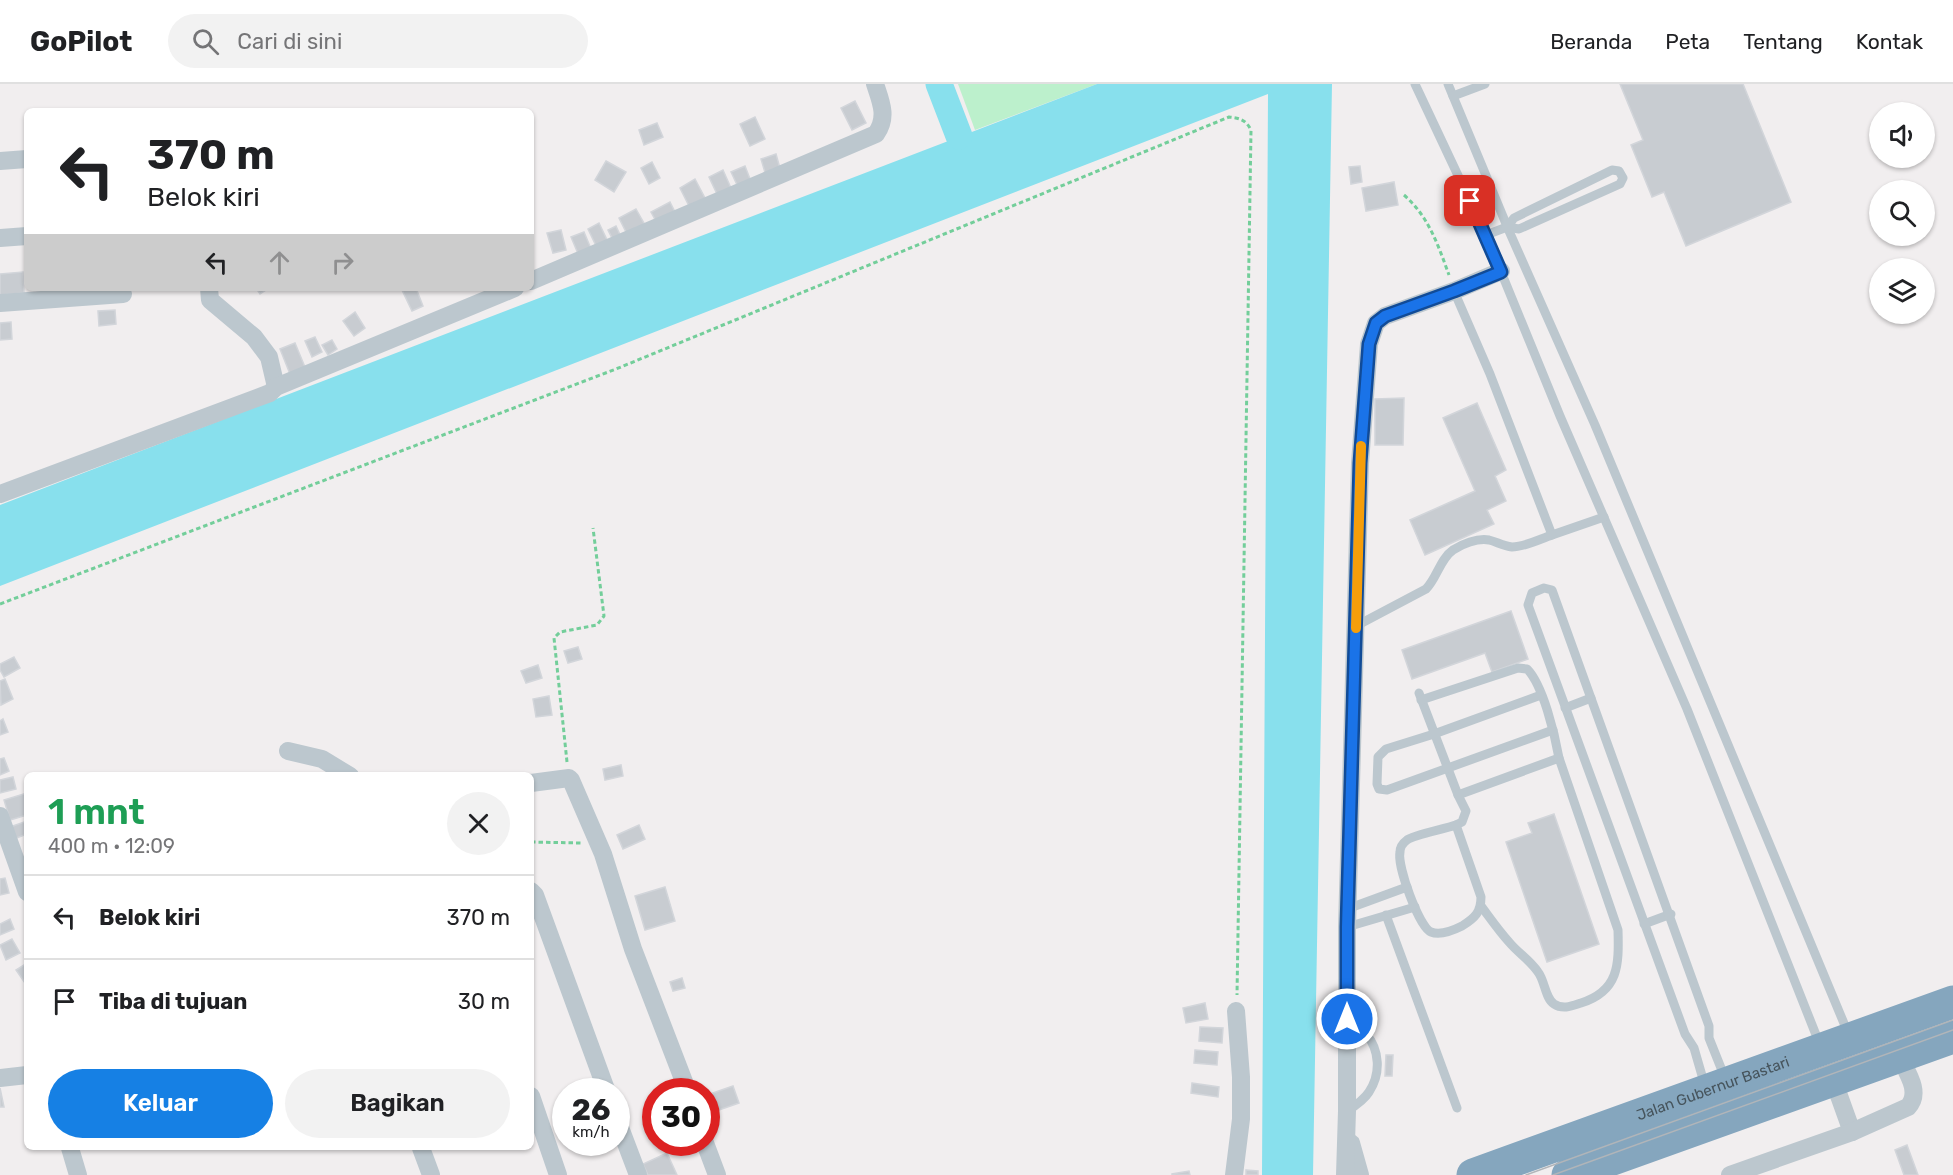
<!DOCTYPE html>
<html lang="id">
<head>
<meta charset="utf-8">
<style>
	body { margin:0; font-family:Rubik,sans-serif; background:#f2f2f2; color:#202124; height:100vh; display:flex; flex-direction:column; font-size:22px; white-space:nowrap }
	* { box-sizing:border-box; margin:0 }
	p { font-size:20px; color:#757577 }
	.icon { flex:none; width:33px; height:33px; fill:none; stroke:currentColor; stroke-width:2; stroke-linecap:round; stroke-linejoin:round }
	.map { position:relative; flex:1; overflow:hidden }
	.side { position:absolute; left:24px; top:688px; width:510px; height:378px; display:flex; flex-direction:column; background:#fff; border-radius:9px; box-shadow:0 2px 4px #0004 }
	.side>* { flex:none }
	.guide { position:absolute; left:24px; top:24px; width:510px; height:183px; border-radius:9px; box-shadow:0 2px 4px #0004; background:#fff; color:#202124; overflow:hidden }
	.buttons { position:absolute; left:1869px; top:18px; display:grid; gap:12px }
	.buttons a { display:grid; place-items:center; width:66px; height:66px; border-radius:50%; background:#fff; box-shadow:0 2px 4px #0004; font-size:30px }
	.speed { position:absolute; left:552px; top:994px; display:flex; gap:12px; font-size:30px; font-weight:700; text-align:center }
	.speed>* { display:grid; place-content:center; width:78px; height:78px; border-radius:50%; background:#fff; box-shadow:0 2px 4px #0004; line-height:1 }
	.speed small { font-size:15px; font-weight:400 }
	.speed .limit { border:9px solid #d22; background:#fff; color:#111 }
	.pin { position:absolute; display:grid; place-items:center; width:51px; height:51px; color:#fff; margin:-26px; border-radius:12px; box-shadow:0 3px 9px #0006 }
	.me { position:absolute; width:66px; margin:-33px; rotate:0deg; stroke-linejoin:round; filter:drop-shadow(0 0 4px #0008) }
	.turn { display:flex; align-items:center; gap:21px; height:126px; padding:0 24px; font-size:27px }
	.turn .icon { width:78px; height:78px; stroke-width:2.5 }
	.turn b { display:block; font-size:42px; line-height:51px }
	.lanes { display:flex; align-items:center; height:57px; padding:0 24px; background:#0003; justify-content:center; gap:30px; direction:ltr }
	.lanes .off { opacity:.35 }
	.round { display:grid; place-items:center; flex:none; width:63px; height:63px; border-radius:32px; background:#f2f2f2 }
	.headline { display:flex; align-items:center; justify-content:space-between; height:102px; padding:0 24px }
	h1 { font-size:36px; font-weight:600; line-height:45px; color:#1e9e55 }
	.action { display:flex; gap:12px; margin-top:auto; padding:12px 24px }
	.action a { flex:1; height:69px; border-radius:36px; background:#1680e4; color:#fff; font-size:24px; font-weight:600; line-height:69px; text-align:center }
	.action a+a { background:#f2f2f2; color:#202124 }
	ul { padding:0; list-style:none }
	li { display:flex; align-items:center; gap:18px; height:84px; padding:0 24px; border-top:2px solid #e0e0e0 }
	li div { flex:1 }
	li b { display:block; font-size:22px }
	li em { font-style:normal }
	header { display:flex; align-items:center; gap:36px; box-sizing:border-box; height:84px; padding:0 30px; background:#fff; border-bottom:2px solid #e0e0e0 }
	header strong { font-size:28px }
	nav { display:flex; gap:33px; margin-inline-start:auto; font-size:21px }
	.search { width:420px; height:54px; background:#f2f2f2; display:flex; align-items:center; gap:15px; box-sizing:border-box; padding:0 21px; border-radius:33px; color:#757577; font-size:22px }
	.map>svg:first-child { display:block }
	.green { fill:#bcf0cc }
	.water { fill:#88e0ed }
	.lines { fill:none; stroke-linecap:round; stroke-linejoin:round }
	.river { stroke:#88e0ed; stroke-width:27 }
	.building { fill:#c8ccd1; stroke:#d2d5da; stroke-width:1.5 }
	.path { stroke:#73ce9a; stroke-width:3; stroke-dasharray:4.5 3; stroke-linecap:butt }
	.lane { stroke:#bcc7ce; stroke-width:9 }
	.street { stroke:#bcc7ce; stroke-width:18 }
	.highway { stroke:#85a6be; stroke-width:33 }
	.tram { stroke:#b1b5b9; stroke-width:1.5 }
	.route-casing { stroke:#114b97; stroke-width:15 }
	.route { stroke:#1a73e8; stroke-width:10 }
	.slow { stroke:#f59e0b; stroke-width:10 }
	.labels { text-anchor:middle; dominant-baseline:central; stroke-width:5; stroke-linejoin:round; paint-order:stroke }
	.street-label { font-size:15px; fill:#46545c; stroke:#fff }
</style>
</head>
<body>
<header>
<strong>GoPilot</strong>
<div class="search"><svg class="icon" aria-label="search" viewBox="0 0 24 24"><circle cx="10" cy="10" r="6"/><path d="M15 15l6 6"/></svg>Cari di sini</div>
<nav><a>Beranda</a><a>Peta</a><a>Tentang</a><a>Kontak</a></nav>
</header>
<div class="map">
<svg width="1953" height="1091" viewBox="0 0 1953 1091">
	<rect width="100%" height="100%" fill="#f1eeef"/>
	<!-- green -->
	<path class="green" d="M958 0H1097L975 46Z"/>
	<!-- water -->
	<path class="water" d="M1097 0H1332L1313 1091H1262L1268 10 0 502V421Z"/>
	<g class="lines">
		<!-- river -->
		<path class="river" d="M939 0 959 52"/>
	</g>
	<!-- building -->
	<g class="building">
		<path d="M1620 0H1743L1791 118 1686 162 1664 108 1652 113 1631 61 1643 56Z"/>
		<path d="M855 17 866 39 852 46 841 24Z"/>
		<path d="M755 33 765 55 750 62 740 40Z"/>
		<path d="M657 39 663 53 644 61 639 46Z"/>
		<path d="M776 70 781 88 766 92 761 75Z"/>
		<path d="M606 77 626 88 614 108 595 96Z"/>
		<path d="M652 78 660 94 649 100 641 84Z"/>
		<path d="M745 82 752 100 739 105 731 88Z"/>
		<path d="M1360 82 1362 98 1351 100 1349 83Z"/>
		<path d="M723 86 731 104 717 110 709 93Z"/>
		<path d="M695 95 706 116 690 124 680 104Z"/>
		<path d="M1394 98 1398 121 1366 127 1362 104Z"/>
		<path d="M670 118 676 130 657 139 651 128Z"/>
		<path d="M636 125 645 141 627 150 619 134Z"/>
		<path d="M599 139 609 160 598 166 588 145Z"/>
		<path d="M616 142 622 155 614 158 608 146Z"/>
		<path d="M561 146 566 166 553 169 547 149Z"/>
		<path d="M584 148 592 167 579 172 571 153Z"/>
		<path d="M23 188 24 209 0 211V190Z"/>
		<path d="M256 204H269L260 210Z"/>
		<path d="M401 204H416L423 222 412 227Z"/>
		<path d="M115 226 116 240 99 242 98 227Z"/>
		<path d="M355 228 365 244 354 252 343 237Z"/>
		<path d="M11 238 12 255 0 256V239Z"/>
		<path d="M315 253 322 268 312 273 305 257Z"/>
		<path d="M332 256 337 265 328 271 322 261Z"/>
		<path d="M295 259 305 283 290 290 280 265Z"/>
		<path d="M1404 314 1403 361H1375V315Z"/>
		<path d="M1477 319 1506 386 1495 392 1506 417 1487 426 1494 440 1425 471 1410 436 1475 407 1443 334Z"/>
		<path d="M1511 527 1528 575 1492 588 1485 569 1412 595 1402 566Z"/>
		<path d="M578 563 582 575 568 579 564 567Z"/>
		<path d="M14 573 20 584 4 593 0 586V580Z"/>
		<path d="M538 581 542 594 526 599 521 587Z"/>
		<path d="M5 595 13 615 1 621 0 597Z"/>
		<path d="M549 612 552 631 536 633 533 615Z"/>
		<path d="M3 635 8 648 0 651V637Z"/>
		<path d="M4 674 9 687 0 691V675Z"/>
		<path d="M621 681 623 692 605 696 603 685Z"/>
		<path d="M13 693 16 705 0 709V696Z"/>
		<path d="M27 709V731L10 736 4 716Z"/>
		<path d="M1554 730 1599 860 1547 878 1506 758 1532 749 1528 739Z"/>
		<path d="M27 737V750L14 755 10 743Z"/>
		<path d="M639 741 645 755 623 765 617 751Z"/>
		<path d="M5 794 9 809 0 811V795Z"/>
		<path d="M665 803 675 837 645 846 635 812Z"/>
		<path d="M10 835 14 845 0 851V840Z"/>
		<path d="M12 855 20 869 6 876 0 861Z"/>
		<path d="M27 879V898L25 899 16 886Z"/>
		<path d="M682 894 685 904 673 907 670 898Z"/>
		<path d="M1205 919 1208 935 1186 939 1183 924Z"/>
		<path d="M1200 943 1223 944 1222 959 1199 957Z"/>
		<path d="M1195 966 1218 968 1217 981 1194 979Z"/>
		<path d="M1386 971H1393L1392 992H1385Z"/>
		<path d="M1192 999 1219 1003 1218 1013 1191 1009Z"/>
		<path d="M733 1002 739 1019 716 1027 710 1010Z"/>
		<path d="M0 1004 4 1023H0Z"/>
		<path d="M1907 1061 1918 1091H1904L1895 1066Z"/>
		<path d="M667 1069 677 1091H648L643 1080Z"/>
		<path d="M1246 1086 1258 1087V1091H1246Z"/>
		<path d="M1189 1087 1190 1091H1172V1090Z"/>
	</g>
	<g class="lines">
		<!-- path -->
		<g class="path">
			<path d="M1404 111C1429 133 1438 161 1449 191"/>
			<path d="M0 520 616 285 1229 33C1240 34 1246 36 1251 46L1237 911"/>
			<path d="M567 678 554 554 560 548 597 541 604 532 593 444"/>
			<path d="M531 758 581 759"/>
		</g>
		<!-- lane -->
		<g class="lane">
			<path d="M1415 0 1486 151 1560 332 1687 625 1820 961"/>
			<path d="M1448 0 1509 147 1595 341 1848 949"/>
			<path d="M1453 12 1485 0"/>
			<path d="M1486 151 1507 143 1519 145 1620 100 1623 94 1619 87 1612 86 1514 134 1507 143"/>
			<path d="M1454 207 1490 290 1552 451 1604 433"/>
			<path d="M1356 542 1426 505C1437 494 1440 475 1453 466 1462 460 1477 454 1489 456 1497 458 1503 462 1512 463 1525 463 1540 455 1552 451"/>
			<path d="M1419 609 1458 711"/>
			<path d="M1541 611 1434 650 1386 665 1378 673 1377 700 1379 705 1387 706 1553 646"/>
			<path d="M1421 616 1518 584 1527 585C1543 601 1555 651 1559 674"/>
			<path d="M1565 624 1591 614"/>
			<path d="M1456 741 1462 738 1466 727 1458 711 1559 674 1618 846C1619 881 1619 907 1581 919 1572 922 1563 926 1554 920 1545 914 1545 897 1538 888 1530 876 1518 869 1509 858 1499 847 1490 834 1481 822"/>
			<path d="M1456 741 1481 813C1481 828 1475 834 1462 842 1454 846 1441 852 1431 848 1419 843 1397 782 1400 768 1400 764 1403 759 1407 756 1413 751 1445 745 1456 741Z"/>
			<path d="M1347 825 1407 803"/>
			<path d="M1386 831 1457 1024"/>
			<path d="M1644 840 1671 830"/>
			<path d="M1347 843 1415 823"/>
			<path d="M1705 1002 1694 964 1685 950 1528 521 1532 509 1544 504 1552 506 1709 942V954L1725 994"/>
			<path d="M1347 1027C1355 1022 1364 1016 1369 1008 1381 990 1380 966 1366 950 1361 944 1354 940 1347 935"/>
		</g>
		<!-- street -->
		<g class="street">
			<path d="M0 77 27 75"/>
			<path d="M0 154 27 152"/>
			<path d="M531 197 876 50C888 33 881 18 875 0"/>
			<path d="M209 204 210 216 254 253 269 273 276 303"/>
			<path d="M0 219 123 210"/>
			<path d="M0 410 270 309 276 303 515 204"/>
			<path d="M288 667 322 675 350 692"/>
			<path d="M531 699 569 694 571 696 603 770 633 865 688 1008"/>
			<path d="M0 732 27 808"/>
			<path d="M531 807 535 811 607 1008"/>
			<path d="M0 994 27 991"/>
			<path d="M1833 995 1852 1048"/>
			<path d="M531 1012 558 1091"/>
			<path d="M616 1033 638 1091"/>
			<path d="M705 1059 717 1091"/>
			<path d="M1351 1059 1360 1091"/>
			<path d="M70 1064 78 1091"/>
			<path d="M421 1064 431 1091"/>
			<path d="M1234 1091 1241 1035V993L1236 927"/>
			<path d="M1345 1091 1347 1027V843L1360 379 1369 260 1376 239 1385 232 1454 207 1501 187"/>
			<path d="M1730 1091 1852 1048 1908 1023C1922 1008 1906 987 1899 972"/>
		</g>
		<!-- highway -->
		<g class="highway">
			<path id="s1" d="M1473 1091 1953 918"/>
			<path d="M1568 1091 1953 953"/>
		</g>
		<!-- tram -->
		<g class="tram">
			<path d="M1526 1091 1953 936"/>
			<path d="M1553 1091 1953 946"/>
		</g>
	</g>
	<g class="lines">
		<defs>
			<path id="route" d="M1347 935V843L1360 379 1369 260 1376 239 1385 232 1454 207 1501 188 1470 117"/>
		</defs>
		<!-- route casing -->
		<use href="#route" class="route-casing"/>
		<!-- route -->
		<use href="#route" class="route"/>
		<!-- slow -->
		<path class="slow" d="M1356 544 1361 362"/>
	</g>
	<g class="labels">
		<!-- street labels -->
		<g class="street-label">
			<text stroke="none"><textPath href="#s1" startOffset="255">Jalan Gubernur Bastari</textPath></text>
		</g>
	</g>
</svg>
<div class="buttons">
<a><svg class="icon" aria-label="sound" viewBox="0 0 24 24"><path d="M4 9h4l5-4v14l-5-4H4zM17 9q2 3 0 6"/></svg></a>
<a><svg class="icon" aria-label="search" viewBox="0 0 24 24"><circle cx="10" cy="10" r="6"/><path d="M15 15l6 6"/></svg></a>
<a><svg class="icon" aria-label="layers" viewBox="0 0 24 24"><path d="M12 4l9 5-9 5-9-5zM3 14l9 5 9-5"/></svg></a>
</div>
<div class="speed"><div>26<small>km/h</small></div><div class="limit">30</div></div>
<div class="pin" style="left:1470px;top:117px;background:#d93025"><svg class="icon" aria-label="arrive" viewBox="0 0 24 24"><path d="M6 21V4h12l-3 4 3 4H6"/></svg></div>
<svg class="me" style="left:1347px;top:935px" viewBox="-20 -20 40 40"><circle r="17" fill="#1a73e8" stroke="#fff" stroke-width="3"/><path d="M0-11L8 9 0 5-8 9z" fill="#fff"/></svg>
<div class="guide">
<div class="turn"><svg class="icon" aria-label="left" viewBox="0 0 24 24"><path d="M17 20v-9H6M10 6l-5 5 5 5"/></svg><div><b>370 m</b>Belok kiri</div></div>
<div class="lanes"><svg class="icon" aria-label="left" viewBox="0 0 24 24"><path d="M17 20v-9H6M10 6l-5 5 5 5"/></svg><svg class="icon off" aria-label="ahead" viewBox="0 0 24 24"><path d="M12 20V5M6 11l6-6 6 6"/></svg><svg class="icon off" aria-label="right" viewBox="0 0 24 24"><path d="M7 20v-9h11M14 6l5 5-5 5"/></svg></div>
</div>
<section class="side">
<div class="headline"><div><h1>1 mnt</h1><p>400 m · 12:09</p></div><a class="round"><svg class="icon" aria-label="close" viewBox="0 0 24 24"><path d="M6 6l12 12M18 6L6 18"/></svg></a></div>
<ul>
<li><svg class="icon" aria-label="left" viewBox="0 0 24 24"><path d="M17 20v-9H6M10 6l-5 5 5 5"/></svg><div><b>Belok kiri</b></div><em>370 m</em></li>
<li><svg class="icon" aria-label="arrive" viewBox="0 0 24 24"><path d="M6 21V4h12l-3 4 3 4H6"/></svg><div><b>Tiba di tujuan</b></div><em>30 m</em></li>
</ul>
<div class="action"><a>Keluar</a><a>Bagikan</a></div>
</section>
</div>
</body>
</html>
